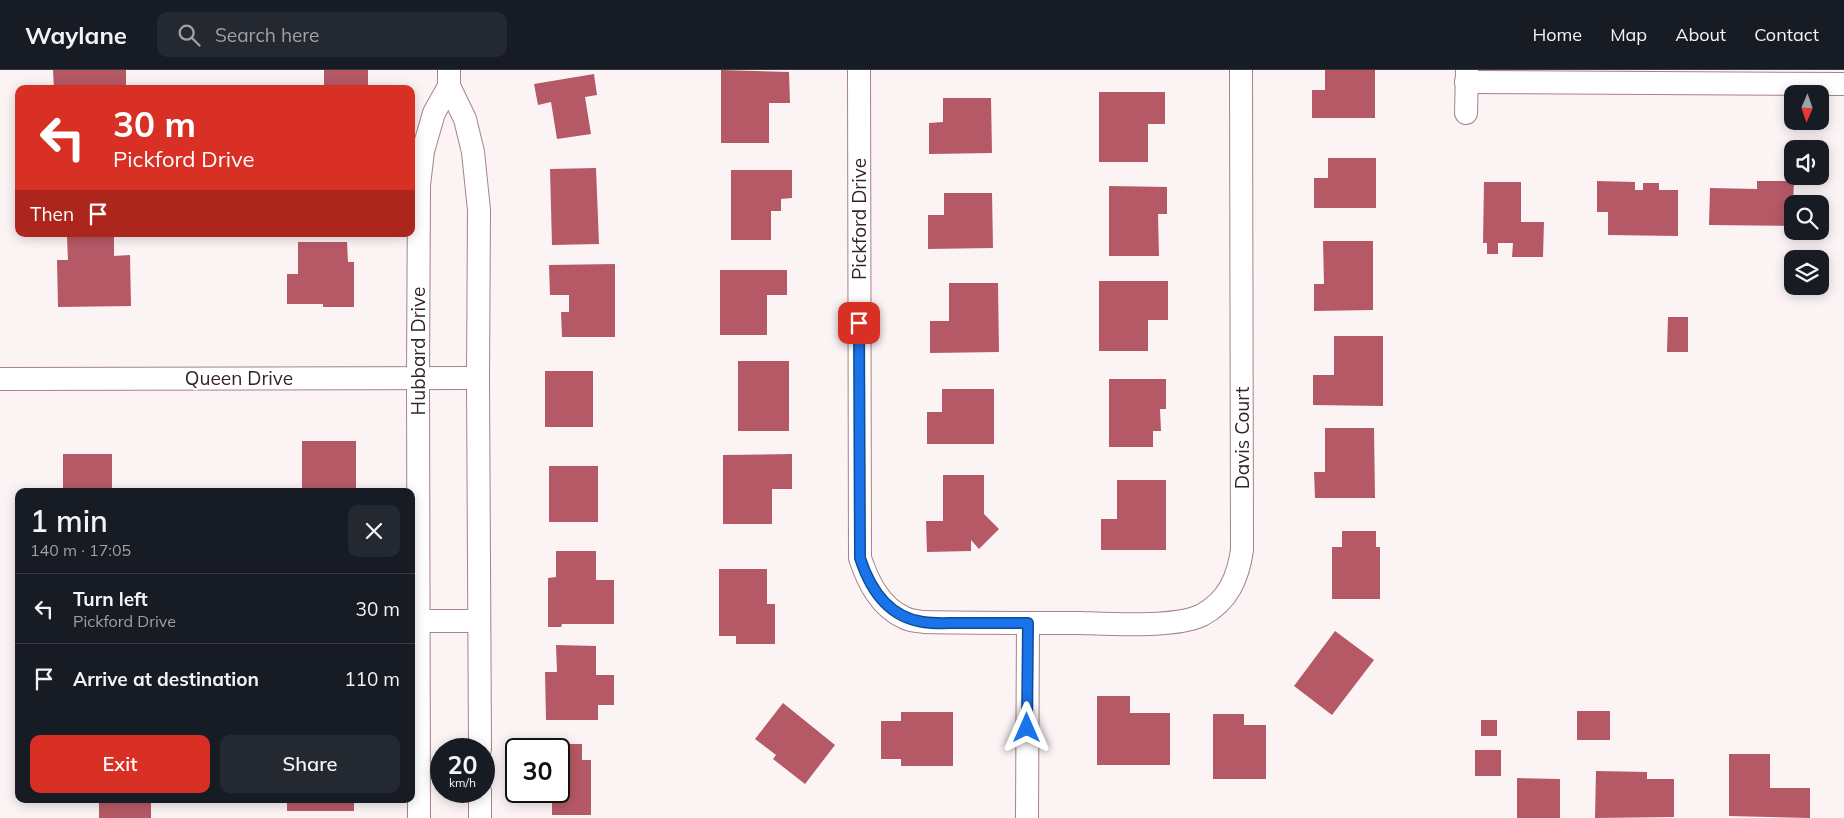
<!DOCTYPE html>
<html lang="en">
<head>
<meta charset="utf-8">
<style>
	body { margin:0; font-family:Mulish,sans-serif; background:#242831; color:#f1f3f6; height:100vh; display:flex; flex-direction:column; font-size:19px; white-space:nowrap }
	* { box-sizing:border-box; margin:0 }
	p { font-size:16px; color:#9ea1a6 }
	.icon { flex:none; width:28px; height:28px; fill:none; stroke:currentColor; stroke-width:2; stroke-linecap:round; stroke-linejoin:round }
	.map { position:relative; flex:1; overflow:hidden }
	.sheet { position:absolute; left:15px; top:418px; width:400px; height:315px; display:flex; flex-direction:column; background:#171b24; border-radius:10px; box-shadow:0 2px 12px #0003 }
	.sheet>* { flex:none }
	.top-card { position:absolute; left:15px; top:15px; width:400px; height:152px; border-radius:10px; box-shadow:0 2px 12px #0003; background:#d93025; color:#fff; overflow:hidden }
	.needle { width:32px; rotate:182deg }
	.fabs { position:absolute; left:1784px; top:15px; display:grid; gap:10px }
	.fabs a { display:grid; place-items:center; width:45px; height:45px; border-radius:10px; background:#171b24; box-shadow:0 2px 12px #0003; font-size:25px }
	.speed { position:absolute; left:430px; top:668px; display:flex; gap:10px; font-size:25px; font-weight:700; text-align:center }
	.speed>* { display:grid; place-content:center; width:65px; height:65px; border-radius:50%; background:#171b24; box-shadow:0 2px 12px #0003; line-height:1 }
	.speed small { font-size:12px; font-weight:400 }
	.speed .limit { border:2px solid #111; border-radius:8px; background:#fff; color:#111 }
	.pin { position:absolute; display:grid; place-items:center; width:42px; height:42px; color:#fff; margin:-21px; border-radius:10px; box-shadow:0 2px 8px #0006 }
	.me { position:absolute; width:55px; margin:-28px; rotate:0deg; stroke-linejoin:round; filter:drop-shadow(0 0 4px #0008) }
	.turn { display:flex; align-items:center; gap:18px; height:105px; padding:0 15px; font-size:22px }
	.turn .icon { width:65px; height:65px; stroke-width:2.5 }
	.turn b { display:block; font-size:35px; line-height:42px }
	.then { display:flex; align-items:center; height:48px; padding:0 15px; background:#0003; gap:10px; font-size:19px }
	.round { display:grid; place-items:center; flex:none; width:52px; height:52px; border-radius:10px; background:#242831 }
	.overview { display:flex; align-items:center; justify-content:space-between; height:85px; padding:0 15px }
	h1 { font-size:30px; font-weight:600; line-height:38px }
	.action { display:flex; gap:10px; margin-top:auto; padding:10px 15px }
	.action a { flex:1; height:58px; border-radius:10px; background:#d93025; color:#fff; font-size:20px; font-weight:600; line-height:58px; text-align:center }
	.action a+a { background:#242831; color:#f1f3f6 }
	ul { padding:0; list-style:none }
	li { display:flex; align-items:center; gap:15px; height:70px; padding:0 15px; border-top:1px solid #363941 }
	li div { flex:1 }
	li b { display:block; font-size:19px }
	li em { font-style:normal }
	header { display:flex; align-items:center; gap:30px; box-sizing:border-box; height:70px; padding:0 25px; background:#171b24; border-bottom:1px solid #363941 }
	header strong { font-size:24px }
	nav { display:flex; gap:28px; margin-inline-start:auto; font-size:18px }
	.search { width:350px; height:45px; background:#242831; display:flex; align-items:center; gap:12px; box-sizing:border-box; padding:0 18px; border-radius:10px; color:#9ea1a6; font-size:19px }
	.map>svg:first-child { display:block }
	.building { fill:#b65966 }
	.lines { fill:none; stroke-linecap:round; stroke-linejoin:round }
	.minor-casing { stroke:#a68386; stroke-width:24 }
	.minor { stroke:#fff; stroke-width:22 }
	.route-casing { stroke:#114b97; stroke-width:12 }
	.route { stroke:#1a73e8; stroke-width:9 }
	.labels { text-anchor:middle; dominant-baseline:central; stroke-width:4; stroke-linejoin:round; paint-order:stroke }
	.street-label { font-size:19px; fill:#322425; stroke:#fff }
</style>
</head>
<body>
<header>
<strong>Waylane</strong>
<div class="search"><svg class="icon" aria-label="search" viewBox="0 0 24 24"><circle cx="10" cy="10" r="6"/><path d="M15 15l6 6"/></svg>Search here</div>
<nav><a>Home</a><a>Map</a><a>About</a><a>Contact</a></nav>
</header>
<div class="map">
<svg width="1844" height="748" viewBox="0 0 1844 748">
	<rect width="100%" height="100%" fill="#fbf3f4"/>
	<!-- building -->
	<g class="building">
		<path d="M53 0H126V19H54Z"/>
		<rect x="324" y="0" width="44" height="19"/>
		<path d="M721 0 789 2 790 33H769V73H721Z"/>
		<path d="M1325 0H1375V48H1312V20H1325Z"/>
		<path d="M594 4 597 25 585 27 591 64 557 69 551 32 538 35 534 14Z"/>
		<path d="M1099 22H1165V54H1148V92H1099Z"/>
		<path d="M943 28H991L992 83 929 84V53L943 52Z"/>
		<path d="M1328 88H1376V138H1314V108H1328Z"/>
		<path d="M596 98 599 174 552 175 550 99Z"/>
		<path d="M731 100H792V128L781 129V141H771V170H731Z"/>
		<path d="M1597 111 1635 112V120H1643V113H1659V120H1678V166L1608 165V142H1597Z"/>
		<path d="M1757 111H1794L1792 156 1709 155 1710 118 1757 119Z"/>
		<path d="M1484 112H1521V152H1544L1543 187H1512L1513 173H1498V184H1487V173H1483Z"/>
		<path d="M1109 116 1167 117V144H1158L1159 186H1109Z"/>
		<path d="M944 123H992L993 178 928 179V145H944Z"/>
		<path d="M114 166V186L130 185 131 236 58 237 57 190H68L67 167Z"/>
		<path d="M1323 171H1373V240L1314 241V214H1324Z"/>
		<path d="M298 172H347L348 192H354V237H323V234H287V204H298Z"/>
		<path d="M615 194V267H562L561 242H569V225H550L549 195Z"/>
		<path d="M720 200H787V225H767V265H720Z"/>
		<path d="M1099 211H1168V250H1148V281H1099Z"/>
		<path d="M949 213H998L999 282 930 283V251H949Z"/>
		<path d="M1668 247H1688V282H1667Z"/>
		<path d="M1334 266H1383V336L1313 335V305H1334Z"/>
		<rect x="738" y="291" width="51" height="70"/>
		<rect x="545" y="301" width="48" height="56"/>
		<path d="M1109 309H1166V339H1160L1161 361H1153V377H1109Z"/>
		<path d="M942 319H994V374H927V342H942Z"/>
		<path d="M1325 358H1374L1375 428H1315L1314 402H1325Z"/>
		<rect x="302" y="371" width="54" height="50"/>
		<rect x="63" y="384" width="49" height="37"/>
		<path d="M792 384V419H772V454H723V385Z"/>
		<rect x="549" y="396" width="49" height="56"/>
		<path d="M943 405H984V444L999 459 979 479 971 470V481L927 482 926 451H943Z"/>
		<path d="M1117 410H1166V480H1101V449H1117Z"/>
		<path d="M1342 461H1376V477H1380V529H1332V477H1342Z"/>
		<path d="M556 481H596V510H614V554H562L561 557H548V508L556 507Z"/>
		<path d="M719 499H767V534H775V574H736V566H719Z"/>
		<path d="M1335 561 1374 590 1332 645 1294 616Z"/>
		<path d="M556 575 596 576V605H614V635H598V650H546L545 602H557Z"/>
		<path d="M1097 626H1130V643H1170V695H1097Z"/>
		<path d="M783 633 835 675 805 714 773 689 776 685 755 669Z"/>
		<rect x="1577" y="641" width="33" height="29"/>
		<path d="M901 642H953V696H901V689H881V651H901Z"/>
		<path d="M1213 644H1244V655H1266V709H1213Z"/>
		<rect x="1481" y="650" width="16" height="16"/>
		<path d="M552 674H582V690H591V745H552V721H559V679H552Z"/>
		<rect x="1475" y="680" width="26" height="26"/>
		<path d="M1729 684H1770V718H1810V748L1729 746Z"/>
		<path d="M1596 701 1647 702V709H1674V747L1595 748Z"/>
		<path d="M1517 708 1560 709V748H1517Z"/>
		<rect x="99" y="729" width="52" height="19"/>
		<rect x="287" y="729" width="67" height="12"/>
	</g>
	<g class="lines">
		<defs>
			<g id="minor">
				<path d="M449 0V16L465 49 473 82 479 140 478 308 480 679"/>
				<path d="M859 0 860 488C868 512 880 537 905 548 911 551 918 551 924 552 977 553 1029 553 1081 553 1111 554 1176 558 1202 545 1228 531 1238 508 1242 480L1241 0"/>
				<path d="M1466 12 1844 14"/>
				<path d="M1466 43 1467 0"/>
				<path d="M0 309 478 308"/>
				<path d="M419 551H479"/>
				<path d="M480 721V748"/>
				<path d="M419 748 418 307 419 115 423 81 434 43 449 16"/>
				<path d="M1027 748 1028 553"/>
			</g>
		</defs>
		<!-- minor casing -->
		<use href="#minor" class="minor-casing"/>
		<!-- minor -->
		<use href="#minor" class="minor"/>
	</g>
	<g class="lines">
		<defs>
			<path id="route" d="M859 253 860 488C870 519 888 547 923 552 935 554 947 553 958 553 981 553 1005 553 1028 553L1027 658"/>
		</defs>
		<!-- route casing -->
		<use href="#route" class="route-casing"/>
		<!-- route -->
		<use href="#route" class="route"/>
	</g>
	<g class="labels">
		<!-- street labels -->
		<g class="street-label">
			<text transform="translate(859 149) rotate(-90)">Pickford Drive</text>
			<text transform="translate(418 281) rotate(-90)">Hubbard Drive</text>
			<text x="239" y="308">Queen Drive</text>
			<text transform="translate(1242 368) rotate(-90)">Davis Court</text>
		</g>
	</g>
</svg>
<div class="fabs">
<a><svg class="needle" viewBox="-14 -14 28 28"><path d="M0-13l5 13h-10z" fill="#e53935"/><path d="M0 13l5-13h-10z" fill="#9ea1a6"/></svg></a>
<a><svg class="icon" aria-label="sound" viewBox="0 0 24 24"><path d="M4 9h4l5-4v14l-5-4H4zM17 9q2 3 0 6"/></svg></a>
<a><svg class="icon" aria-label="search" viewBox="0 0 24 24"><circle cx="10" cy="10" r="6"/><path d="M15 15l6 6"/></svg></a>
<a><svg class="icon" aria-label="layers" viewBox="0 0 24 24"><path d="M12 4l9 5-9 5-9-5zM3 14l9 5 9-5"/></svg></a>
</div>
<div class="speed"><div>20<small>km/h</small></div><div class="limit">30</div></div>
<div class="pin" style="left:859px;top:253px;background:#d93025"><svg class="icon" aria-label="arrive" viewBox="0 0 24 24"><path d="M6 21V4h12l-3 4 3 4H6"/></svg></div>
<svg class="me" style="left:1027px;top:658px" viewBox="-20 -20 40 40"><path d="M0-17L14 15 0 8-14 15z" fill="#1a73e8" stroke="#fff" stroke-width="4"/></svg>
<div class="top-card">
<div class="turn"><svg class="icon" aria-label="left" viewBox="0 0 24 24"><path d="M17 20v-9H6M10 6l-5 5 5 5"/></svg><div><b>30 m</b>Pickford Drive</div></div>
<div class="then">Then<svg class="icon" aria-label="arrive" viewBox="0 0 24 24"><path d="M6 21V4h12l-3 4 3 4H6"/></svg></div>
</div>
<section class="sheet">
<div class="overview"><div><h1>1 min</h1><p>140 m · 17:05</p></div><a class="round"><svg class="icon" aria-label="close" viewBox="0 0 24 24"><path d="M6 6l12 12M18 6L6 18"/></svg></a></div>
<ul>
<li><svg class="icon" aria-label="left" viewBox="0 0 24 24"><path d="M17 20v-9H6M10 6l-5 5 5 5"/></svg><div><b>Turn left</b><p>Pickford Drive</p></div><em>30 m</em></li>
<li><svg class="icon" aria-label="arrive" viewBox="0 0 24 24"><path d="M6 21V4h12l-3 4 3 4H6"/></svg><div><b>Arrive at destination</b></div><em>110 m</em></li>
</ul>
<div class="action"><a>Exit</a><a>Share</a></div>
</section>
</div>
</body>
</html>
